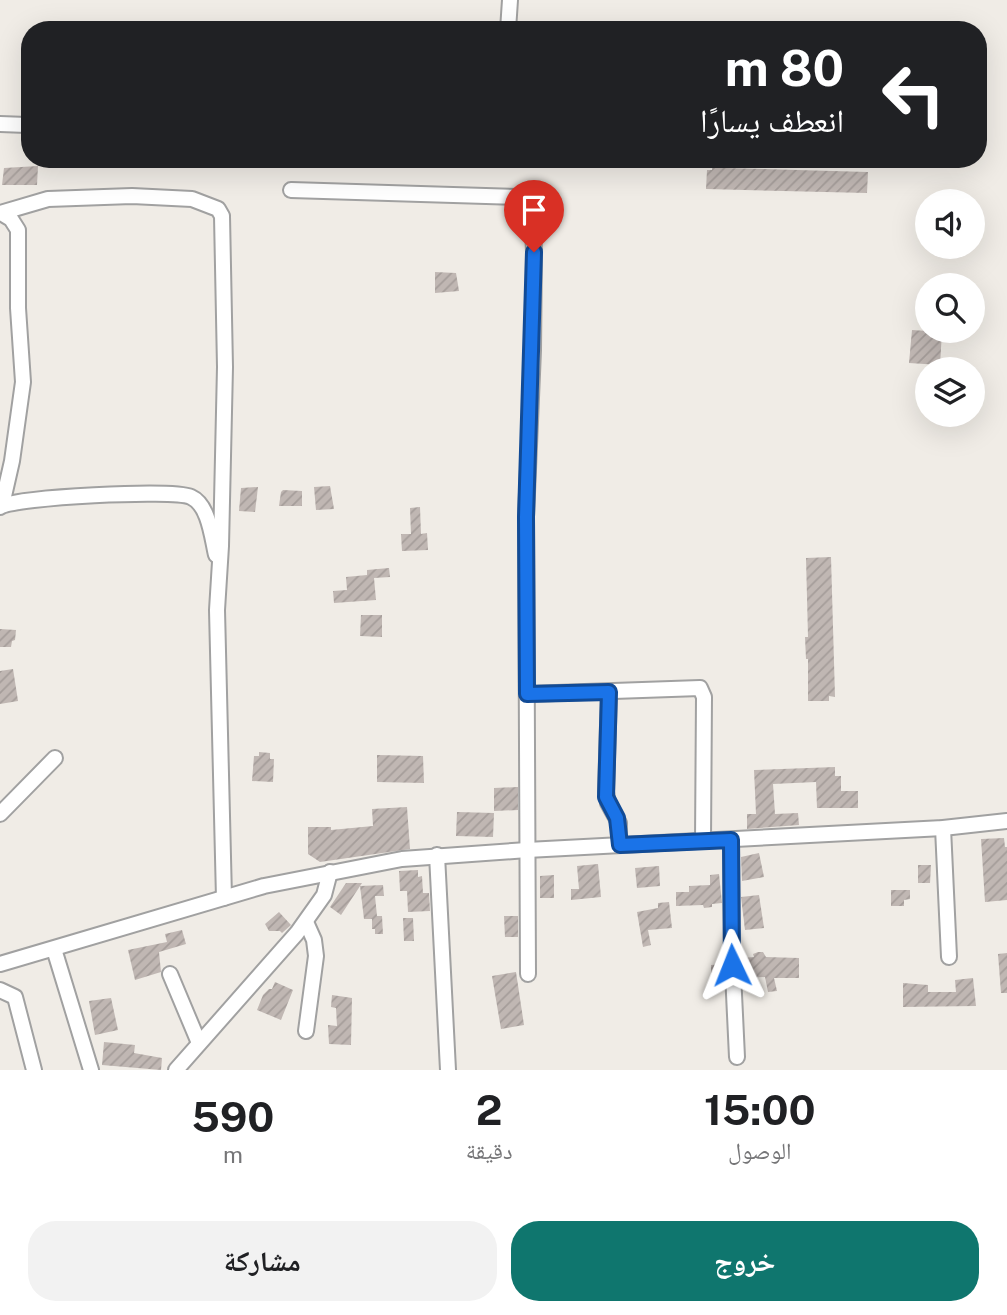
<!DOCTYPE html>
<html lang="ar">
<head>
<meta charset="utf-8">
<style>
	body { margin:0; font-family:"Public Sans","Noto Naskh Arabic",sans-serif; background:#f2f2f2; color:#202124; direction:rtl; height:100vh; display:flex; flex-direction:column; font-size:26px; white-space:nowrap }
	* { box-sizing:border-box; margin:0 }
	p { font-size:23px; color:#757577 }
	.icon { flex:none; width:38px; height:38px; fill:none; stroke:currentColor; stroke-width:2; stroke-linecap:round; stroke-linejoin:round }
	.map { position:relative; height:1070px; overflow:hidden; direction:ltr }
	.details { display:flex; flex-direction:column; background:#fff; flex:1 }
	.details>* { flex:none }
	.hud { position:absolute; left:21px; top:21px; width:966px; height:147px; border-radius:28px; box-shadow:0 7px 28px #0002; direction:rtl; background:#202124; color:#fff; overflow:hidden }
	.fabs { position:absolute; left:915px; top:189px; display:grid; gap:14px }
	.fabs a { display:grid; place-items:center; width:70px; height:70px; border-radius:50%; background:#fff; box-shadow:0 7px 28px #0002; font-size:35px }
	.pin { position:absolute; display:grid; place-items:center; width:60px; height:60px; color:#fff; margin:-72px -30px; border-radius:50% 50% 50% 0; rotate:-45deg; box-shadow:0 0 7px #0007 }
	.pin .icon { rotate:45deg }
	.me { position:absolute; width:77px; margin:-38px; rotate:358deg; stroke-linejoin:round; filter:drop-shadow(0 0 5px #0008) }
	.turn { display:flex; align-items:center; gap:24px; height:147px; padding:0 28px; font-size:32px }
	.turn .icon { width:91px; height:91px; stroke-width:2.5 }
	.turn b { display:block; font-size:49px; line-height:60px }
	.eta { display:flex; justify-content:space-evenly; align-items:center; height:119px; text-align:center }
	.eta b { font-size:42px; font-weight:700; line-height:49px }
	.button { display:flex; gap:14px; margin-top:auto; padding:14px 28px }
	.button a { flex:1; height:80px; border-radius:28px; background:#0f766e; color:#fff; font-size:28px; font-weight:700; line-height:80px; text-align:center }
	.button a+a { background:#f2f2f2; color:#202124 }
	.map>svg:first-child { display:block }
	.building { fill:url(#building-hatch) }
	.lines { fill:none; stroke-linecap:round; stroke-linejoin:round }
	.minor-casing { stroke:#a1a1a1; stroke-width:18 }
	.minor { stroke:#fff; stroke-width:14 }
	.route-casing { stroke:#114b97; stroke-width:18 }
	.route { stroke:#1a73e8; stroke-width:12 }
</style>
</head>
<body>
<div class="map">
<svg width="1007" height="1070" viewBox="0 0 1007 1070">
	<defs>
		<pattern id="building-hatch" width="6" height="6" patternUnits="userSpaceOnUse" patternTransform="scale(1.75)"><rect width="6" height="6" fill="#c0b7b3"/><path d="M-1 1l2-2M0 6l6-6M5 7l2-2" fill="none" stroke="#a59d9a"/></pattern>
	</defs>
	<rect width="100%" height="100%" fill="#f0ece6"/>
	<!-- building -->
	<g class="building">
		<path d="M713 159H726V168L868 172 867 193 706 189 707 170H712Z"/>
		<path d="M38 166 37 185H2L4 168Z"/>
		<path d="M435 272 456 273 459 291 435 293Z"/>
		<path d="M912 330 942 332 940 365 909 363Z"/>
		<path d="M330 486 334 509 316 510 314 487Z"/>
		<path d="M258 487 255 512 239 511 241 488Z"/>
		<path d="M283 490 302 491V506H279L281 492Z"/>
		<path d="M420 507 421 534 427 533 428 550 402 551 401 534H411L410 508Z"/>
		<path d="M831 557 835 697 829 696V701H808V659H806L805 637H808L806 558Z"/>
		<path d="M389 568 390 577 374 578 376 600 334 603 333 591 347 590 346 577 367 575V570Z"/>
		<path d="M361 615H382V637L360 636Z"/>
		<path d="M0 629 16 630 15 640 12 641 11 647H0Z"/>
		<path d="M13 669 18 701 0 704V671Z"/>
		<path d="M259 752 270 753V759H274L273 782 252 781 254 756H259Z"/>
		<path d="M377 755 423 756 424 783 377 782Z"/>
		<path d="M835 767V776H841V791H858V808H817L816 782 773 784 775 814 798 813 799 825 747 829V814H756L754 770Z"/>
		<path d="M518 787V810L494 811V788Z"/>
		<path d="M407 807 410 849 320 862 308 854V827H331V830L373 826 372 809Z"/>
		<path d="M457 812 494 813 493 837 456 836Z"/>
		<path d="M1004 838 1005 847H1007V900L985 902 981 839Z"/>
		<path d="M759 853 764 877 742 881 741 857Z"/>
		<path d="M598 864 601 897 571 900V889H579L577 866Z"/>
		<path d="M918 865H931L930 883H918Z"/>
		<path d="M659 866 660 886 637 888 635 868Z"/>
		<path d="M418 870V877L422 876 423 893H429L430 911 408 912 407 891H400L399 871Z"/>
		<path d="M719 874 722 903 712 904V907L704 908 703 905 676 906V892H689V886L710 885V875Z"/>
		<path d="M554 875V898H540V876Z"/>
		<path d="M346 883H362L341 915 330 907Z"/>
		<path d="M383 885 384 896H375L377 916H382L383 934H375V929H372V919H364L360 886Z"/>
		<path d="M891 890H910V899L904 900V906H891Z"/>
		<path d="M759 895 764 928 745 930 741 897Z"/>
		<path d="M669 902 672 928 648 930 651 945 643 947 637 912 658 908V903Z"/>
		<path d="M279 912 291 925 282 933 280 931H269L265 924Z"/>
		<path d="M504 916H518V937H505Z"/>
		<path d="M403 918H413L414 941H404Z"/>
		<path d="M182 930 186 944 159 952 161 972 135 980 128 950 167 942 165 934Z"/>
		<path d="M758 952H763L766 957 799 958V978H774L777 991 768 992 765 977 743 978 742 958 754 957 753 954Z"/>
		<path d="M1007 953V993H1001L998 954Z"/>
		<path d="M723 964 724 982 722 980H717L716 973H711V965Z"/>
		<path d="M516 972 524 1025 501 1029 492 976Z"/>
		<path d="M973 978 976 1006 903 1007V983L928 985V992H956L955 980Z"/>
		<path d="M275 982 293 990 281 1020 257 1010 263 995 269 989H272Z"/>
		<path d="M332 995 352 998 351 1045 329 1044 328 1025 337 1026 336 1008 331 1007Z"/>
		<path d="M111 998 118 1030 95 1035 89 1001Z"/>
		<path d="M104 1042 135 1045 134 1053 162 1058 161 1070 102 1065Z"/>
	</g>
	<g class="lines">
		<defs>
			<g id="minor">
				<path d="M508 30 510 0"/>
				<path d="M0 124 27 125"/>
				<path d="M291 190 518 197 525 198 532 203 534 252 533 350 526 517 528 974"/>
				<path d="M0 213 48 199 132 196 192 199 218 209 222 216 225 367 221 546 217 610 224 898"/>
				<path d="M1 213 11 219 18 230V308L23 382 12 461 2 505"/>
				<path d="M0 507C15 497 173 489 191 497 209 505 212 538 216 555"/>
				<path d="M609 692 606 792 608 803 619 823V845"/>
				<path d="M527 694 700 688 704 697 703 841"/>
				<path d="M0 814 55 758"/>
				<path d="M943 828 949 957"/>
				<path d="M731 840 732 952 737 1057"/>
				<path d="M437 855 448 1070"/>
				<path d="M54 949 91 1070"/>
				<path d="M0 964 264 886 402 859 527 850 943 828 1007 821"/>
				<path d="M170 974 199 1043"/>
				<path d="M0 990 15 997 34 1070"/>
				<path d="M306 1031 316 956 314 940 306 922"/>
				<path d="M176 1070 297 933 324 895 330 872"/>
			</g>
		</defs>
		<!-- minor casing -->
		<use href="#minor" class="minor-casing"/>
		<!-- minor -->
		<use href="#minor" class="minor"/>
	</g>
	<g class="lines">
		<defs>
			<path id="route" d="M534 252 526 517 527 694 609 692 606 797 617 818 620 845 731 840 732 965"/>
		</defs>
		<!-- route casing -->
		<use href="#route" class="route-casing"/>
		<!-- route -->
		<use href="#route" class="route"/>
	</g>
</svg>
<div class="fabs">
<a><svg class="icon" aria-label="sound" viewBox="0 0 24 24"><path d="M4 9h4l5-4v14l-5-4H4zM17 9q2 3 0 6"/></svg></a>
<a><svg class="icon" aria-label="search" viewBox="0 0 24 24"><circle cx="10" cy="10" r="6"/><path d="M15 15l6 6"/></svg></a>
<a><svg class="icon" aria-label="layers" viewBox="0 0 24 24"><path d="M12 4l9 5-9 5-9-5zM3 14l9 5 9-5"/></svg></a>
</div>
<div class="pin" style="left:534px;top:252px;background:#d93025"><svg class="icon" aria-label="arrive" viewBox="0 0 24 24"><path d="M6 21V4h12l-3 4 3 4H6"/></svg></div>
<svg class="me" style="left:732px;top:965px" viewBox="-20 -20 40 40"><path d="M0-17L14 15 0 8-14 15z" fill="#1a73e8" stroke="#fff" stroke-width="4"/></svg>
<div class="hud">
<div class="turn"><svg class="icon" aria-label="left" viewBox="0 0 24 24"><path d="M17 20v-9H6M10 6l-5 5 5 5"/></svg><div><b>80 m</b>انعطف يسارًا</div></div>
</div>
</div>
<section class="details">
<div class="eta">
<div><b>15:00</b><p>الوصول</p></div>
<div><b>2</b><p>دقيقة</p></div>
<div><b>590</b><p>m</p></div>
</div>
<div class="button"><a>خروج</a><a>مشاركة</a></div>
</section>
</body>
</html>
